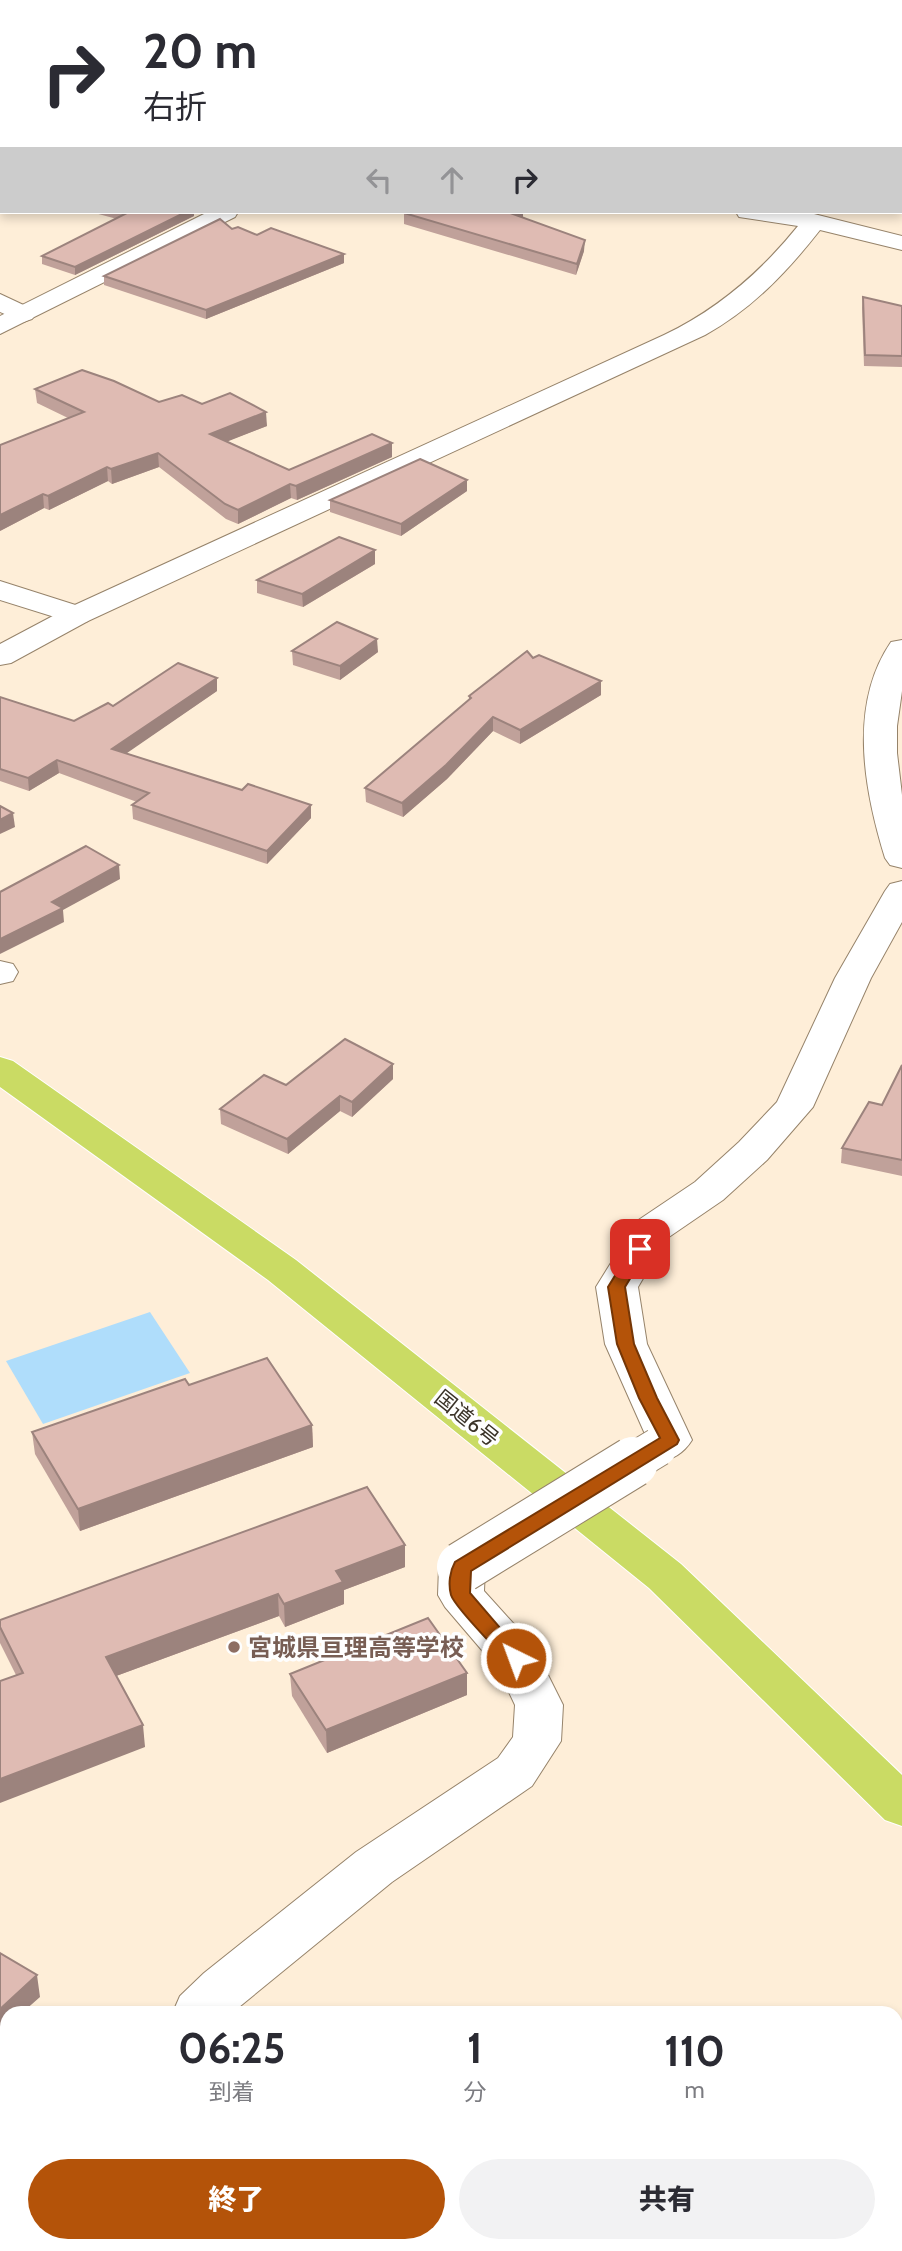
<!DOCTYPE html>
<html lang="ja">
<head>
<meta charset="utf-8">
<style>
	body { margin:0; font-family:Cabin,"Noto Sans JP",sans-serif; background:#f2f2f3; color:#2b2b33; height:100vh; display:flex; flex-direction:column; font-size:26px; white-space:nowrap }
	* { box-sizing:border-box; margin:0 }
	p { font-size:23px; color:#7c7c81 }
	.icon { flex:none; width:38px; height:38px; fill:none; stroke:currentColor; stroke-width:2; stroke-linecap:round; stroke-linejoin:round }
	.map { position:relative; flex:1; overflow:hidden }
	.drawer { position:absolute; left:0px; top:2006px; width:903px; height:247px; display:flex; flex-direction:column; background:#fff; border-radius:21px 21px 0 0; box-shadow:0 4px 10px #0003 }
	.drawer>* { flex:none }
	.hud { position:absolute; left:0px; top:0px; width:903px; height:214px; box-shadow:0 4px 10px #0003; background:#fff; color:#2b2b33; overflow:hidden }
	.pin { position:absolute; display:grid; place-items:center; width:60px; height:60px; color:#fff; margin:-30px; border-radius:14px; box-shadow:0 4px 10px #0006 }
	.me { position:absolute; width:77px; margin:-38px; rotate:318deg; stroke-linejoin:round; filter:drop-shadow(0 0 5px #0008) }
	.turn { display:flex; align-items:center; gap:24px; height:147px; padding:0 28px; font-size:32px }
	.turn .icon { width:91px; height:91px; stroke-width:2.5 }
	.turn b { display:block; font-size:49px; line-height:60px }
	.lanes { display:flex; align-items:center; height:66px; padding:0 28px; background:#0003; justify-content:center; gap:35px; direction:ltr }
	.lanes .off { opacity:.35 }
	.eta { display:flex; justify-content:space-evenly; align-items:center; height:119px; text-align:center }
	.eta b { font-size:42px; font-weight:800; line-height:49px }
	.primary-button { display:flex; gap:14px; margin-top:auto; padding:14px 28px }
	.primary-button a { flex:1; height:80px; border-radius:42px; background:#b45309; color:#fff; font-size:28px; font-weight:800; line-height:80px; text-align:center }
	.primary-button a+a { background:#f2f2f3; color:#2b2b33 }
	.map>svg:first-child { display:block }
	.green { fill:#bcd397 }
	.water { fill:#afddfb }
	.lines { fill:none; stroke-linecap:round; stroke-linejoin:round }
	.minor-casing { stroke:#96836a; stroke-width:2 }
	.tertiary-casing { stroke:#96836a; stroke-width:2 }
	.trunk-casing { stroke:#fff; stroke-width:2 }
	.minor { fill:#fff; fill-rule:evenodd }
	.tertiary { fill:#fff; fill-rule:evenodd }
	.trunk { fill:#cadb64; fill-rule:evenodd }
	.minor-bridge-far1-casing { stroke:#96836a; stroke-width:40; stroke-linecap:butt }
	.minor-bridge-casing { stroke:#96836a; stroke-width:52; stroke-linecap:butt }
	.minor-bridge-far1 { stroke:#fff; stroke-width:38 }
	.minor-bridge { stroke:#fff; stroke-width:50 }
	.wall { fill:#c0a19a }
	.shaded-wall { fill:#9c837d }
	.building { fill:#dfbbb3; stroke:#9c837d; stroke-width:2 }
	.route { fill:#b45309; stroke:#753606; stroke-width:2 }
	.education-dot { fill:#8d6e63; stroke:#fefefe; stroke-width:2.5 }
	.labels { text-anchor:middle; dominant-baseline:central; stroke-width:7; stroke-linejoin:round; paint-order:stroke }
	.street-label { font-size:21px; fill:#3b3328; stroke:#fefefe }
	.near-education-label { font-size:24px; font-weight:bold; fill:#785e54; stroke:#fefefe; text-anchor:start }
</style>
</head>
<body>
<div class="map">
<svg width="902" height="2251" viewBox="0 0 902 2251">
	<rect width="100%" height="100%" fill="#feeed8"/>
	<!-- green -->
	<path class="green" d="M211 2245H611L614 2251H205Z"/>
	<!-- water -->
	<path class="water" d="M150 1312 190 1373 43 1424 6 1361Z"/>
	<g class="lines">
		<defs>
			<g id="minor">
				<path d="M594 0H616L593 2Z"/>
				<path d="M0 294 32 309 36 314 32 319 23 322 0 312Z"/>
				<path d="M0 581 88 609 92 615 88 621 77 624 0 600Z"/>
				<path d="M902 640V691L897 726V753L902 795V868L890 865 885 858C864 790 848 705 891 642Z"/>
				<path d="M902 881V922L871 978 813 1107 767 1160 723 1200 666 1239 638 1287 647 1344 692 1440C680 1459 663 1464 643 1458L636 1447 645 1434 605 1344 596 1287 637 1221 695 1182 739 1142 777 1102 835 978 885 891 890 884Z"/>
				<path d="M0 961 13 964 18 972 13 981 0 984Z"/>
				<path d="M462 1550 478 1555 485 1567 484 1591 533 1645 563 1705 561 1741 532 1786 392 1882 233 2012H173L180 1996 204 1973 356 1852 498 1758 513 1737 515 1705 498 1669 445 1607 438 1595 439 1567 446 1555Z"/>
				<path d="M7 2205V2245H29L25 2251H0V2208Z"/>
			</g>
			<g id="tertiary">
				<path d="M208 212H238L235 217 0 334V316Z"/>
				<path d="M736 212 814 214 902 236V250L820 230C787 272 752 309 705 335L88 621 11 663 0 665V644L66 609 664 335C718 309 760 273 798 226L739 217Z"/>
			</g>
			<path id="trunk" d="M0 1057 13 1061 296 1260 681 1564 902 1775V1826L885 1820 649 1588 268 1280 0 1087Z"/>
		</defs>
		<!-- minor casing -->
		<use href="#minor" class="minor-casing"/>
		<!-- tertiary casing -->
		<use href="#tertiary" class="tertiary-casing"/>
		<!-- trunk casing -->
		<use href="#trunk" class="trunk-casing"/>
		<!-- minor -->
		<use href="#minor" class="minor"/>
		<!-- tertiary -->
		<use href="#tertiary" class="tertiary"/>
		<!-- trunk -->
		<use href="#trunk" class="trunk"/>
		<defs>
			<path id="minor-bridge-far1" d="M630 1464 658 1447"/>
			<path id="minor-bridge" d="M462 1567 633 1462"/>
		</defs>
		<!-- minor-bridge-far1 casing -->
		<use href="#minor-bridge-far1" class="minor-bridge-far1-casing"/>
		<!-- minor-bridge casing -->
		<use href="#minor-bridge" class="minor-bridge-casing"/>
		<!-- minor-bridge-far1 -->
		<use href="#minor-bridge-far1" class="minor-bridge-far1"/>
		<!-- minor-bridge -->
		<use href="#minor-bridge" class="minor-bridge"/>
	</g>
	<!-- wall -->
	<g class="wall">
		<path d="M91 212H194V216L75 275 42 264V256L117 219Z"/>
		<path d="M404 213 523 217H521L584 251 576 275 404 224Z"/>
		<path d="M232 229 344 254V263L206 319 104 285V276Z"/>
		<path d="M863 297 902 306V367L864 366 862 308Z"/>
		<path d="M35 389 159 402 202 404 267 426 227 441 289 470 392 443V457L297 500 291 498 238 524 226 519 159 467 112 484 108 481 49 510 44 508 0 531 68 418 37 403Z"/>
		<path d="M467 491 401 536 330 512V500Z"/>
		<path d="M375 564 303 607 257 593V580Z"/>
		<path d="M292 651 378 652 340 680 293 665Z"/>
		<path d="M533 658 601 695 520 744 493 731 447 779 403 817 366 802 365 788 469 700V696Z"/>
		<path d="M217 691 126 753 242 790 311 805V818L267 864 133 819 132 805 137 802 59 773 29 791 0 781V697L74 721 113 706Z"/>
		<path d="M393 1064V1079L352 1117 340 1111 288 1154 221 1124 220 1109 286 1085Z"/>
		<path d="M902 1065V1176L841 1163 842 1148 882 1105Z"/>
		<path d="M189 1385 312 1425 313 1447 80 1531 35 1454 32 1432Z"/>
		<path d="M405 1545V1567L344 1590V1604L285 1627 279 1616 116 1676 145 1747 16 1675 0 1643V1620Z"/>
		<path d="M290 1674 467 1695 327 1753 292 1696Z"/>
	</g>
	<!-- shaded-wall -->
	<g class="shaded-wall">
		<path d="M186 212H194V216L75 275V267Z"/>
		<path d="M513 212H523V217L510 224V213Z"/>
		<path d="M585 240 584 251 576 275 577 264Z"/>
		<path d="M344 254V263L206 319V310Z"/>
		<path d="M266 412 267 426 211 448 210 434Z"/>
		<path d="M392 443V457L297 500 296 486Z"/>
		<path d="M158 453 159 467 112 484 111 469Z"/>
		<path d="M107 467 108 481 49 510 48 496Z"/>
		<path d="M467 480V491L401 536V524Z"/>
		<path d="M290 484 291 498 238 524V510Z"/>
		<path d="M43 494 44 508 0 531V515Z"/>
		<path d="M375 550V564L303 607 302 594Z"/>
		<path d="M377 639 378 652 340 680V666Z"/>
		<path d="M217 678V691L114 762 112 749Z"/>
		<path d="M601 681V695L520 744V730Z"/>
		<path d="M493 717V731L447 779 403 817 402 803Z"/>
		<path d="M57 760 59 773 29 791 28 778Z"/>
		<path d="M311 805V818L267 864V851Z"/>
		<path d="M13 813 15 827 0 834V820Z"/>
		<path d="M119 865 120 879 63 910 64 922 0 954V939L52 902Z"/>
		<path d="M393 1064V1079L352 1117V1102Z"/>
		<path d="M340 1096V1111L288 1154 287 1139Z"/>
		<path d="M312 1425 313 1447 80 1531 78 1509Z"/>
		<path d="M405 1545V1567L344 1590V1604L285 1627 284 1604 336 1571Z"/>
		<path d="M278 1594 279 1616 108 1679 106 1657Z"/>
		<path d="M467 1673V1695L327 1753 326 1730Z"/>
		<path d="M143 1725 145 1747 0 1803V1779Z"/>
		<path d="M37 1975 40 1997 23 2012H7V2028L0 2035V2009Z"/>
	</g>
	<!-- building -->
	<g class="building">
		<path d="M121 212H186L75 267 42 256 127 213Z"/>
		<path d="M407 212H513L510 213 585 240 577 264 404 213Z"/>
		<path d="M220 219 232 229 238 227 257 235 271 228 344 254 206 310 104 276Z"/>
		<path d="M863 297 902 306V356L865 355Z"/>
		<path d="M82 370 114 381 159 402 182 395 202 404 230 393 266 412 210 434 289 470 372 434 392 443 296 486 290 484 238 510 225 504 158 453 111 469 107 467 48 496 43 494 0 515V445L84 412 35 389Z"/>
		<path d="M420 459 467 480 401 524 330 500Z"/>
		<path d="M339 537 375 550 302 594 257 580Z"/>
		<path d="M337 622 377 639 340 666 292 651Z"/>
		<path d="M527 651 533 658 539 655 601 681 520 730 493 717 446 765 402 803 365 788 471 698 469 696Z"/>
		<path d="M178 663 217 678 112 749 242 790 248 784 311 805 267 851 132 805 149 793 57 760 28 778 0 769V697L74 721 108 703 113 706Z"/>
		<path d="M0 806 13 813 0 820Z"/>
		<path d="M86 846 119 865 52 902 63 908 0 939V892Z"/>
		<path d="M345 1039 393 1064 352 1102 340 1096 287 1139 220 1109 264 1075 286 1085Z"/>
		<path d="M902 1065V1160L842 1148 869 1102 882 1105Z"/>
		<path d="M267 1358 312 1425 78 1509 32 1432 185 1379 189 1385Z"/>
		<path d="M367 1487 405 1545 336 1571 343 1582 284 1604 278 1594 106 1657 143 1725 0 1779V1681L23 1673 0 1627V1620Z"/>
		<path d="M428 1618 467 1673 326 1730 290 1674Z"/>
		<path d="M0 1953 37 1975 0 2009Z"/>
		<path d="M896 2215 902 2225V2251H738L750 2245H896Z"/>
	</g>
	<!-- route -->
	<path class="route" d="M640 1243 648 1249 625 1287 634 1344 657 1398 679 1440 677 1444 471 1571 470 1593 526 1658 523 1663 516 1665 509 1663C498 1650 455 1608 451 1595 448 1584 450 1571 455 1562L660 1438 639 1398 617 1344 608 1287 634 1245Z"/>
	<!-- markers -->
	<circle class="education-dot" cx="234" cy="1647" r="7"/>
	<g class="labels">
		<!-- street labels -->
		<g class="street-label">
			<text transform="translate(467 1418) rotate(39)">国道6号</text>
		</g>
		<!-- near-education labels -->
		<g class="near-education-label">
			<text x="248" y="1647">宮城県亘理高等学校</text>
		</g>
	</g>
</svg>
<div class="pin" style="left:640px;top:1249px;background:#d93025"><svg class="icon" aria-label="arrive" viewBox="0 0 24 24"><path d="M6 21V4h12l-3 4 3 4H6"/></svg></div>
<svg class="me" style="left:516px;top:1658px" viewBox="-20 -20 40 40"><circle r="17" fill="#b45309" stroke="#fff" stroke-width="3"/><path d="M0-11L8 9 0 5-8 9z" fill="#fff"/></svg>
<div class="hud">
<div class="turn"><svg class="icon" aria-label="right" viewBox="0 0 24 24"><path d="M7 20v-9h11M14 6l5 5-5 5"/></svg><div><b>20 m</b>右折</div></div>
<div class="lanes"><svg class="icon off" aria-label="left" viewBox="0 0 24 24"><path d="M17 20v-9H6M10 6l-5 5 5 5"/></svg><svg class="icon off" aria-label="ahead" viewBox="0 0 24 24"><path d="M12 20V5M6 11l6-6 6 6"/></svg><svg class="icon" aria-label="right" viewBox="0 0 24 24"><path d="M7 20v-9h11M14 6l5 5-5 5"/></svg></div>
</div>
<section class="drawer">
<div class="eta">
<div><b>06:25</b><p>到着</p></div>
<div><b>1</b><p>分</p></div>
<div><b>110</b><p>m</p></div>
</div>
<div class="primary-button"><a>終了</a><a>共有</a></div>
</section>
</div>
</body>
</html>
